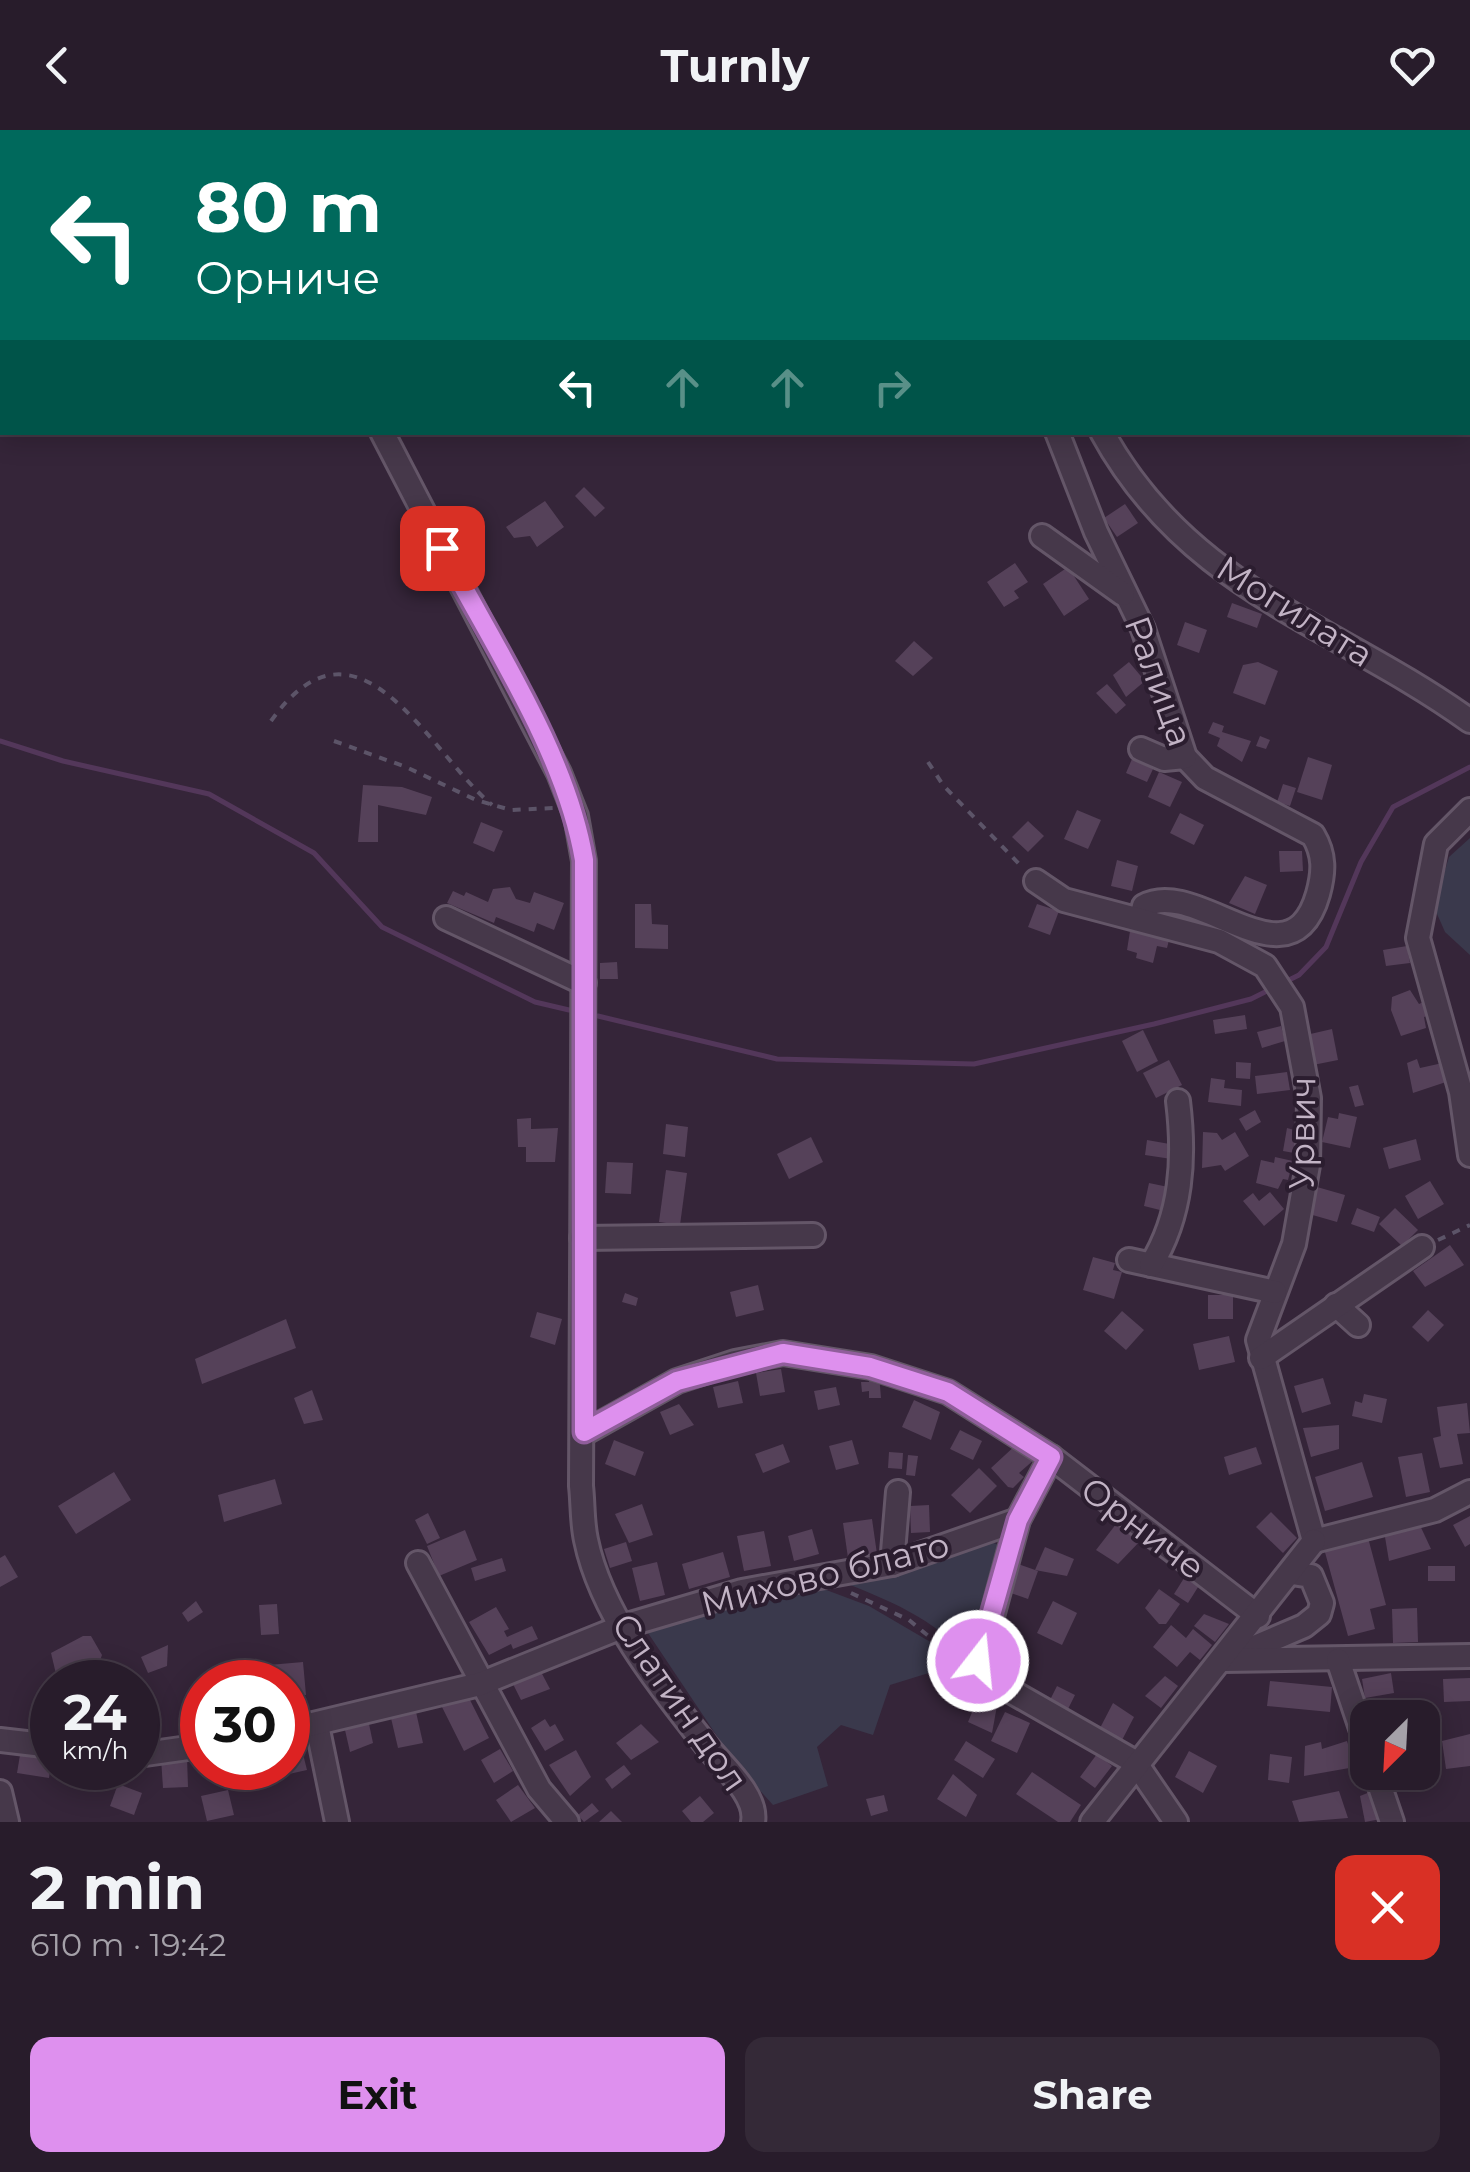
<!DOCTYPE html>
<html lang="en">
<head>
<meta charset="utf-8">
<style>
	body { margin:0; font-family:Montserrat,sans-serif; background:#342937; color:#f1f3f6; height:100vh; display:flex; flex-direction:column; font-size:38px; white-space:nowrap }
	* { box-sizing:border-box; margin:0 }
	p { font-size:32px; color:#a5a1a9 }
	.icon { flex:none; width:55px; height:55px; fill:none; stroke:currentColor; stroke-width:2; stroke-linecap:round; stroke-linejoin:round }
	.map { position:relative; height:1692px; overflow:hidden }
	.drawer { display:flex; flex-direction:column; background:#281c2b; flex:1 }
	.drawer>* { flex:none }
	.top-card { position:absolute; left:0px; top:0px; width:1470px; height:305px; box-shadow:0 5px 25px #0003,0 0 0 2px #443a47; background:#00695c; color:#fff; overflow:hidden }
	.needle { width:65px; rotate:204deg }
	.fabs { position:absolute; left:1350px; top:1570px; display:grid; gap:20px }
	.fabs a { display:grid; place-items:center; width:90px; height:90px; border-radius:20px; background:#281c2b; box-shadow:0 5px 25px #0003,0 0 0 2px #443a47; font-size:50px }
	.speed { position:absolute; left:30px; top:1530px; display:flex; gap:20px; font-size:50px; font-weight:700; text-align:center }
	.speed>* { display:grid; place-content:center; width:130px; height:130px; border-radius:50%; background:#281c2b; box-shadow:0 5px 25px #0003,0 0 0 2px #443a47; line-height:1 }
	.speed small { font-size:25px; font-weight:400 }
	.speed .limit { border:15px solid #d22; background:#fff; color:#111 }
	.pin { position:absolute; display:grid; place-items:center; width:85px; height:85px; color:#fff; margin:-42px; border-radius:20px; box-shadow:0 5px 15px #0006 }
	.me { position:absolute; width:110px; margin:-55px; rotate:16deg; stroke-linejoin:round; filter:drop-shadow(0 0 8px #0008) }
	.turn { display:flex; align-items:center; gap:35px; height:210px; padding:0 30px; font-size:45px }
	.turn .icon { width:130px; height:130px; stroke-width:2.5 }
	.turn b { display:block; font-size:70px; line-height:85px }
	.lanes { display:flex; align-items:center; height:95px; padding:0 30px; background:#0003; justify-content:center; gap:50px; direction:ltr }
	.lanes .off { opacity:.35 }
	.round { display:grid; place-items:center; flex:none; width:105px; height:105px; border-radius:20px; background:#342937 }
	.summary { display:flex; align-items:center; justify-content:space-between; height:170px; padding:0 30px }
	h1 { font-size:60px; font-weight:700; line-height:75px }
	.button { display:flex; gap:20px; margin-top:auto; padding:20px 30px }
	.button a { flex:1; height:115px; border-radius:20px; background:#de90ee; color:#111; font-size:40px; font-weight:700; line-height:115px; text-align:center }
	.button a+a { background:#342937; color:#f1f3f6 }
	header { display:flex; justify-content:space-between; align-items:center; height:130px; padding:0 30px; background:#281c2b; font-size:45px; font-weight:700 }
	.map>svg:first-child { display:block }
	.green { fill:#3a394c }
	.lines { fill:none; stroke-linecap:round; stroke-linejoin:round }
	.stream { stroke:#53375a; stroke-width:5 }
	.building { fill:#554159 }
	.minor-casing { stroke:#645668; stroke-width:28 }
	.path { stroke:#5c5468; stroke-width:4; stroke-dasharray:8 8; stroke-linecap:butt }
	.minor { stroke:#46384a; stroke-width:22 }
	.route-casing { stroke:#905e9b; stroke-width:25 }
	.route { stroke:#de90ee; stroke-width:18 }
	.labels { text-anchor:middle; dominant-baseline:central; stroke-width:8; stroke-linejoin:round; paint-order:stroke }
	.street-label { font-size:35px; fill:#c2b3c5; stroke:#2b1d2f }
</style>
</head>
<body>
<header><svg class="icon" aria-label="back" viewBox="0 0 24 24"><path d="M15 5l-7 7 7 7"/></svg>Turnly<svg class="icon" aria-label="heart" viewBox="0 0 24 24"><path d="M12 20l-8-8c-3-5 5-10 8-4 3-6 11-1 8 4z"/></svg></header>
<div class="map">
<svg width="1470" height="1692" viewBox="0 0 1470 1692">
	<rect width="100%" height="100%" fill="#352539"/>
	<!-- green -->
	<g class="green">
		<path d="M1470 708V825L1445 802 1434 777 1449 727Z"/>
		<path d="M980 1408 999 1415 969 1531C936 1487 886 1470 836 1449Z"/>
		<path d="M813 1455 869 1476 939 1517 932 1542 890 1555 873 1605 841 1595 817 1617 828 1656 773 1675 735 1633 644 1497Z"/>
	</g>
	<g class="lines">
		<!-- stream -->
		<g class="stream">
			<path d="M0 611 63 631 209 664 314 723 382 797 535 872 569 880"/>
			<path d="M1285 852 1299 845 1326 817 1361 732 1393 677 1470 637"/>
			<path d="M598 886 777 929 974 934 1154 894 1251 869 1271 859"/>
		</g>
	</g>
	<!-- building -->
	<g class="building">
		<path d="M584 357 605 378 595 387 575 366Z"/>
		<path d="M545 371 564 397 537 417 530 406 514 408 506 397Z"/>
		<path d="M1125 374 1138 393 1117 407 1104 388Z"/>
		<path d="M1015 433 1028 452 1014 461 1019 468 1004 477 987 452Z"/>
		<path d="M1068 437 1089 469 1064 486 1043 454Z"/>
		<path d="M1232 473 1262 484 1257 498 1227 487Z"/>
		<path d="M1185 492 1207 500 1199 523 1177 515Z"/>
		<path d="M914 511 933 528 913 546 895 531Z"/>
		<path d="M1129 532 1145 551 1126 567 1113 545Z"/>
		<path d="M1258 532 1278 541 1265 575 1233 563 1243 535Z"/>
		<path d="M1107 554 1126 575 1116 584 1096 563Z"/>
		<path d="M1213 592 1224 596 1222 602 1251 611 1242 632 1217 616 1220 608 1208 603Z"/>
		<path d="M1260 606 1270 610 1266 619 1256 616Z"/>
		<path d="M1308 627 1332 635 1322 670 1297 662Z"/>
		<path d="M1132 629 1153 639 1147 652 1126 643Z"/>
		<path d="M1159 642 1182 652 1170 677 1148 667Z"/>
		<path d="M1283 654 1296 658 1290 676 1277 672Z"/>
		<path d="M363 655 402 657 432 667 426 685 378 675V712H358Z"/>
		<path d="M1077 680 1101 690 1088 719 1064 709Z"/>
		<path d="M1180 683 1204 695 1194 715 1170 703Z"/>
		<path d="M1028 691 1044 706 1028 722 1012 707Z"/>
		<path d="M481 692 503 701 494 722 473 713Z"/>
		<path d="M1279 721H1302L1303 741 1280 742Z"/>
		<path d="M1117 730 1138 736 1132 761 1111 756Z"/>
		<path d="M1245 746 1267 755 1255 784 1229 773Z"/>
		<path d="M510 757 516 769 530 773 534 762 564 773 554 800 537 793 534 802 496 787 494 793 447 773 453 761 464 766 466 762 488 772 493 759Z"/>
		<path d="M635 774H651L652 794 668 795V819L635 818Z"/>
		<path d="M1037 774 1059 781 1050 805 1028 797Z"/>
		<path d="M1131 795 1170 806 1167 818 1157 816 1153 833 1136 828 1137 823 1127 820Z"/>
		<path d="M1407 816 1410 833 1386 836 1383 820Z"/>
		<path d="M617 832 618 849H600V833Z"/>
		<path d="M1410 860 1419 874 1428 870 1433 884 1424 887 1426 898 1401 906 1391 880 1392 867Z"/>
		<path d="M1245 885 1247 899 1215 904 1213 890Z"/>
		<path d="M1281 896 1285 911 1262 918 1257 902Z"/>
		<path d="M1332 899 1338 930 1313 935 1306 905Z"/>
		<path d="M1143 900 1158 931 1137 942 1122 911Z"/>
		<path d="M1417 929 1420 938 1447 932 1452 950 1413 963 1407 933Z"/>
		<path d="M1169 930 1182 955 1156 968 1143 943Z"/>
		<path d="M1236 932 1251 933 1250 949 1236 948Z"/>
		<path d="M1287 942 1290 960 1257 964 1255 946Z"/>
		<path d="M1211 948 1225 950 1224 958 1242 960 1241 976 1208 972Z"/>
		<path d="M1358 955 1364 975 1355 977 1349 957Z"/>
		<path d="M1255 980 1261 992 1246 1001 1239 989Z"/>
		<path d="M1339 983 1357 987 1350 1018 1322 1012 1328 987 1338 989Z"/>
		<path d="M531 988V999L558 998 555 1032H526V1017H518L517 989Z"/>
		<path d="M666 994 688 997 685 1027 663 1024Z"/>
		<path d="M1287 998 1298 1001 1294 1023 1283 1021Z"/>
		<path d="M1203 1002 1217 1003 1222 1010 1235 1002 1249 1026 1225 1041 1221 1035 1202 1038Z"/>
		<path d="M811 1007 823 1032 789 1049 777 1024Z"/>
		<path d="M1416 1009 1421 1030 1389 1039 1383 1018Z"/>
		<path d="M1147 1010 1181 1016 1178 1030 1145 1025Z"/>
		<path d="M1275 1027 1293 1031 1288 1050 1283 1049 1278 1059 1256 1053 1261 1030 1274 1033Z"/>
		<path d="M607 1032 633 1033 631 1064 605 1063Z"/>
		<path d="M666 1040 687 1043 680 1095 659 1092Z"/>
		<path d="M1430 1051 1444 1074 1418 1089 1405 1066Z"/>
		<path d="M1149 1053 1173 1058 1168 1082 1144 1076Z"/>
		<path d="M1317 1057 1345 1065 1337 1092 1309 1084Z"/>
		<path d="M1270 1062 1284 1079 1264 1096 1243 1071 1253 1063 1259 1071Z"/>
		<path d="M1357 1078 1380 1087 1374 1102 1351 1094Z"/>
		<path d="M1395 1078 1418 1100 1402 1116 1379 1094Z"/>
		<path d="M1450 1115 1464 1135 1425 1157 1413 1141Z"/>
		<path d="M1093 1127 1115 1133 1113 1140 1122 1142 1114 1169 1083 1160Z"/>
		<path d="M758 1155 764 1180 736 1187 730 1162Z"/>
		<path d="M625 1163 638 1168 636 1176 622 1172Z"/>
		<rect x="1208" y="1165" width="25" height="24"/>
		<path d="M1428 1180 1444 1195 1428 1212 1412 1197Z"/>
		<path d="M1122 1181 1144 1200 1126 1220 1104 1201Z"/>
		<path d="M537 1182 562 1189 555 1215 530 1207Z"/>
		<path d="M286 1189 296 1218 202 1254 195 1229Z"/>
		<path d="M1229 1206 1235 1232 1199 1240 1193 1214Z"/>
		<path d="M781 1239 785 1262 760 1266 756 1243Z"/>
		<path d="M869 1244H879L881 1268H869V1261L862 1262 861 1252H869Z"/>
		<path d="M1323 1248 1331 1274 1302 1283 1294 1256Z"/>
		<path d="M738 1251 743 1273 718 1278 713 1257Z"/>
		<path d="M836 1257 840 1275 818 1280 814 1261Z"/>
		<path d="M312 1260 323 1290 304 1294 294 1268Z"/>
		<path d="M1364 1264 1387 1269 1382 1293 1352 1286 1355 1271 1362 1273Z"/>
		<path d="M914 1270 940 1282 931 1310 902 1297Z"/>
		<path d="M1467 1273 1470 1303 1457 1304 1463 1334 1440 1338 1433 1308 1441 1306 1437 1277Z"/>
		<path d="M679 1274 694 1295 670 1305 660 1282Z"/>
		<path d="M1339 1295V1319L1311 1327 1303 1298Z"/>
		<path d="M960 1300 982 1311 973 1330 950 1319Z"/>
		<path d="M614 1310 644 1322 635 1346 605 1334Z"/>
		<path d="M852 1310 859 1334 836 1340 829 1316Z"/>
		<path d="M1018 1313 1035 1329 1019 1343 1024 1347 1013 1358 1008 1357 991 1338Z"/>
		<path d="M783 1314 790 1332 763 1343 755 1324Z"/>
		<path d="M1256 1317 1262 1334 1229 1345 1224 1327Z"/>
		<path d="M889 1322 903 1323 902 1339 888 1338Z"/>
		<path d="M1422 1323 1430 1362 1406 1367 1398 1327Z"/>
		<path d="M908 1325 918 1326 915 1346 906 1345Z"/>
		<path d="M1362 1332 1373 1367 1325 1381 1315 1347Z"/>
		<path d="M979 1338 997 1356 970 1383 951 1365Z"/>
		<path d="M114 1342 131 1370 76 1404 58 1376Z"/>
		<path d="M275 1349 282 1374 224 1392 218 1365Z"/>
		<path d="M642 1374 653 1405 629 1413 615 1384Z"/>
		<path d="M929 1375 930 1402 911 1403 910 1376Z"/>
		<path d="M1271 1382 1297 1408 1283 1423 1256 1397Z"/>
		<path d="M428 1383 440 1408 427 1414 415 1390Z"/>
		<path d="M1470 1386V1414L1465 1417 1453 1395Z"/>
		<path d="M872 1389 877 1424 848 1428 843 1393Z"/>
		<path d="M1120 1389 1143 1408 1118 1434 1096 1420Z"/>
		<path d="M1418 1391 1431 1419 1389 1431 1384 1401Z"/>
		<path d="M812 1399 819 1424 794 1431 788 1406Z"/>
		<path d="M465 1400 477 1430 439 1446 427 1416Z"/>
		<path d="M764 1401 771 1436 744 1441 737 1406Z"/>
		<path d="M1367 1404 1386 1475 1370 1479 1375 1499 1348 1506 1323 1415Z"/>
		<path d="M626 1412 632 1431 610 1438 604 1419Z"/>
		<path d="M1045 1417 1074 1429 1067 1446 1035 1440Z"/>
		<path d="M723 1422 730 1447 689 1459 682 1434Z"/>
		<path d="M5 1425 18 1447 0 1457V1428Z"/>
		<path d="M502 1428 506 1441 475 1451 471 1438Z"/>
		<path d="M657 1432 665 1465 640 1471 632 1438Z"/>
		<path d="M1015 1433 1038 1441 1028 1469 1005 1461Z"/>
		<rect x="1428" y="1436" width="27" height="15"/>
		<path d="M1186 1445 1200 1454 1188 1473 1174 1464Z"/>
		<path d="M1159 1459 1180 1474 1166 1494H1159L1145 1478Z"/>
		<path d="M196 1471 203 1482 188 1492 182 1483Z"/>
		<path d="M1053 1471 1077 1483 1062 1515 1037 1503Z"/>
		<path d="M277 1474 279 1504 261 1505 259 1475Z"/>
		<path d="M496 1477 509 1499 504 1501 507 1507 532 1496 538 1509 513 1519 511 1514 489 1525 469 1492Z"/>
		<path d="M1417 1478 1418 1512 1393 1513 1392 1479Z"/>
		<path d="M1204 1484 1229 1494 1215 1512 1194 1496Z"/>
		<path d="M1171 1495 1186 1508 1193 1499 1212 1515 1200 1530 1190 1522 1177 1537 1153 1517Z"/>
		<path d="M83 1506H91L102 1525 98 1536 74 1549 56 1544 51 1523Z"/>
		<path d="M168 1515 167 1536 148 1543 141 1527Z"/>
		<path d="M303 1532 306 1565 288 1567V1552H271L269 1535Z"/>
		<path d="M539 1538 550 1559 521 1570 512 1552Z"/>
		<path d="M1391 1543 1394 1563 1365 1568 1362 1549Z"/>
		<path d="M1165 1546 1178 1556 1161 1578 1145 1566Z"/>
		<path d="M1470 1548V1571L1444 1572 1443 1549Z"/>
		<path d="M1270 1551 1332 1557 1330 1582 1267 1576Z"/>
		<path d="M1057 1556 1075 1565 1067 1581 1049 1572Z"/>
		<path d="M466 1562 489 1608 464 1621 441 1575Z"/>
		<path d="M978 1568 997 1576 992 1603 968 1592Z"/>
		<path d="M1113 1573 1134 1587 1121 1612 1099 1600Z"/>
		<path d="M416 1582 423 1613 398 1618 391 1588Z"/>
		<path d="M1005 1582 1030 1593 1017 1623 991 1611Z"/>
		<path d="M545 1589 550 1597 555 1594 564 1610 545 1621 531 1598Z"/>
		<path d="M369 1594 373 1613 350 1622 345 1600Z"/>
		<path d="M641 1594 659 1612 631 1630 616 1613Z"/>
		<path d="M1470 1604V1636L1446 1639 1442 1611Z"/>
		<path d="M299 1608 307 1640 280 1646 278 1638H288V1611Z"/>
		<path d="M966 1611 995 1629 983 1648 954 1630Z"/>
		<path d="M1347 1611 1355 1637 1304 1646 1305 1616 1321 1612 1322 1619Z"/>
		<path d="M21 1619 52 1624 49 1648 17 1643Z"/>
		<path d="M500 1619 513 1641 494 1653 481 1630Z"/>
		<path d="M576 1620 591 1647 570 1666 549 1635Z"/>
		<path d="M1189 1621 1217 1636 1203 1663 1175 1647Z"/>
		<path d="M1097 1624 1112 1636 1095 1658 1080 1647Z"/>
		<path d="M1270 1624 1292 1627 1289 1653 1268 1650Z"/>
		<path d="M187 1627 188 1657 163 1658 161 1628Z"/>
		<path d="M624 1635 631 1644 612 1659 605 1649Z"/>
		<path d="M64 1638H89L87 1653 62 1649Z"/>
		<path d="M1032 1642 1081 1675 1070 1692H1058L1016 1664Z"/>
		<path d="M953 1644 977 1665 966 1687 937 1669Z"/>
		<path d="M118 1654 142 1663 134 1685 110 1676Z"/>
		<path d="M518 1655 535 1678 511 1692 496 1670Z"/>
		<path d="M228 1660 234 1685 207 1691 201 1666Z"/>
		<path d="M1375 1660 1386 1688 1365 1692 1360 1666Z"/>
		<path d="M1339 1661 1348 1688 1299 1692 1292 1671Z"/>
		<path d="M884 1665 888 1681 871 1686 866 1669Z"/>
		<path d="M700 1666 714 1683 703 1692H691L682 1681Z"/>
		<path d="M592 1673 599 1681 584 1692 578 1685Z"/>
		<path d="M611 1681 622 1692H599Z"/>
	</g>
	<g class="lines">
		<defs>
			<g id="minor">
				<path d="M278 0 280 2"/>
				<path d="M863 0 865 2"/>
				<path d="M967 0 968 2"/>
				<path d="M0 38 2 37"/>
				<path d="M0 165 2 168"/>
				<path d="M0 277H2"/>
				<path d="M382 302 559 643 576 686 584 731 581 1356C583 1373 582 1392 586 1410 601 1484 660 1557 706 1615 721 1635 758 1665 753 1692"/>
				<path d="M1057 302 1096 402 1143 499 1185 627 1205 648 1313 705C1325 725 1324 742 1318 764 1290 862 1197 746 1144 776L1141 788"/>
				<path d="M1102 302C1188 460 1337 495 1470 591"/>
				<path d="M1042 406 1123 464"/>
				<path d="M1141 619 1164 629 1185 627"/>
				<path d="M1470 680 1436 714 1418 808 1461 962 1470 1025"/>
				<path d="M1036 751 1064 770 1219 811 1265 836 1292 877 1309 968 1308 1035 1294 1114 1258 1210 1314 1411"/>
				<path d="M446 788 584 853"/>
				<path d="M582 1108 813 1105"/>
				<path d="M1129 1130 1275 1162"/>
				<path d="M1151 1135C1182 1085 1185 1028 1178 971"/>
				<path d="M1336 1175 1358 1195"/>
				<path d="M1261 1228 1422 1117"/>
				<path d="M584 1303 677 1251 735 1232 783 1223 871 1237 948 1262 1051 1327 1258 1486"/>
				<path d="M1051 1327 1018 1390 977 1542 1135 1632 1176 1692"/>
				<path d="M1314 1411 1435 1380 1470 1362"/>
				<path d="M418 1433 539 1659 567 1692"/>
				<path d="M892 1434 898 1362"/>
				<path d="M1231 1527 1304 1496 1319 1484 1322 1473 1311 1446 1292 1443"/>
				<path d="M1223 1530 1470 1526"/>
				<path d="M1338 1530 1368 1619"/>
				<path d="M317 1595 337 1692"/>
				<path d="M288 1600 480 1554 624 1496 742 1461 892 1434 1018 1390"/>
				<path d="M0 1610 52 1616"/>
				<path d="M138 1625 202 1616"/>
				<path d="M1375 1642 1392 1692"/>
				<path d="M0 1662 7 1692"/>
				<path d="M1092 1692 1314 1411"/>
			</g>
		</defs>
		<!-- minor casing -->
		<use href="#minor" class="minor-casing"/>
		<!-- path -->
		<g class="path">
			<path d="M271 591C358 468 428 621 492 675"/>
			<path d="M334 611 406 637 476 670 511 680 553 678"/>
			<path d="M928 632 943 655 1022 737"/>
			<path d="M1438 1110 1470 1095"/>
			<path d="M851 1463 909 1490 960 1532"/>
		</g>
		<!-- minor -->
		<use href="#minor" class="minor"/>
	</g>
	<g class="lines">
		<defs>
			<path id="route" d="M442 418C493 515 566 623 584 730V1302L677 1251 783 1223 870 1237 948 1262 1051 1327 1018 1390 978 1531"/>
		</defs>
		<!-- route casing -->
		<use href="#route" class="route-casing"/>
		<!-- route -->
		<use href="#route" class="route"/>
	</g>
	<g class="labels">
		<!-- street labels -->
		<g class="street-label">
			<text transform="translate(1295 481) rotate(32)">Могилата</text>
			<text transform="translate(1159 551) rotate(70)">Ралица</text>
			<text transform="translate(1302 1003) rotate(-89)">Урвич</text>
			<text transform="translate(1143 1398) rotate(37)">Орниче</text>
			<text transform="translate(825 1444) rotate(-14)">Михово блато</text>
			<text transform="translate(680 1572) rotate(55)">Слатин дол</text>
		</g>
	</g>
</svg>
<div class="fabs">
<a><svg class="needle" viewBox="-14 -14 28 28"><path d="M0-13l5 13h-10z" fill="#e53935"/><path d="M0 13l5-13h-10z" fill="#a5a1a9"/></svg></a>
</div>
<div class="speed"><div>24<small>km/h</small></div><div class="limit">30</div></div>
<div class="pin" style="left:442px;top:418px;background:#d93025"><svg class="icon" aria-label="arrive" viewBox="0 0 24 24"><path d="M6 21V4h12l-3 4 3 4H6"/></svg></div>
<svg class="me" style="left:978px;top:1531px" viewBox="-20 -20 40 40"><circle r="17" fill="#de90ee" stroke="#fff" stroke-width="3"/><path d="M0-11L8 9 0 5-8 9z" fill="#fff"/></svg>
<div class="top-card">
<div class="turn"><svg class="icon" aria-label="left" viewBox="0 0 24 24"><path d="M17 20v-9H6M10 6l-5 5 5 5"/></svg><div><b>80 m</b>Орниче</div></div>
<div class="lanes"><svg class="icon" aria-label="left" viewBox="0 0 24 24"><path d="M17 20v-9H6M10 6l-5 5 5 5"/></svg><svg class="icon off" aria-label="ahead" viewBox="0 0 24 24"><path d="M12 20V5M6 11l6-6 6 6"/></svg><svg class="icon off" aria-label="ahead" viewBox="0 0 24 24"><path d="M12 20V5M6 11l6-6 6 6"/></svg><svg class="icon off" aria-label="right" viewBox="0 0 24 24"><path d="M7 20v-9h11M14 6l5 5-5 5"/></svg></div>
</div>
</div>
<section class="drawer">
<div class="summary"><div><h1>2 min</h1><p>610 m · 19:42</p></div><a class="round" style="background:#d93025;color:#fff"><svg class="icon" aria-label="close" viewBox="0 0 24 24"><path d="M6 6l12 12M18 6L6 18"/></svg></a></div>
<div class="button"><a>Exit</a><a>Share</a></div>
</section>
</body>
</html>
